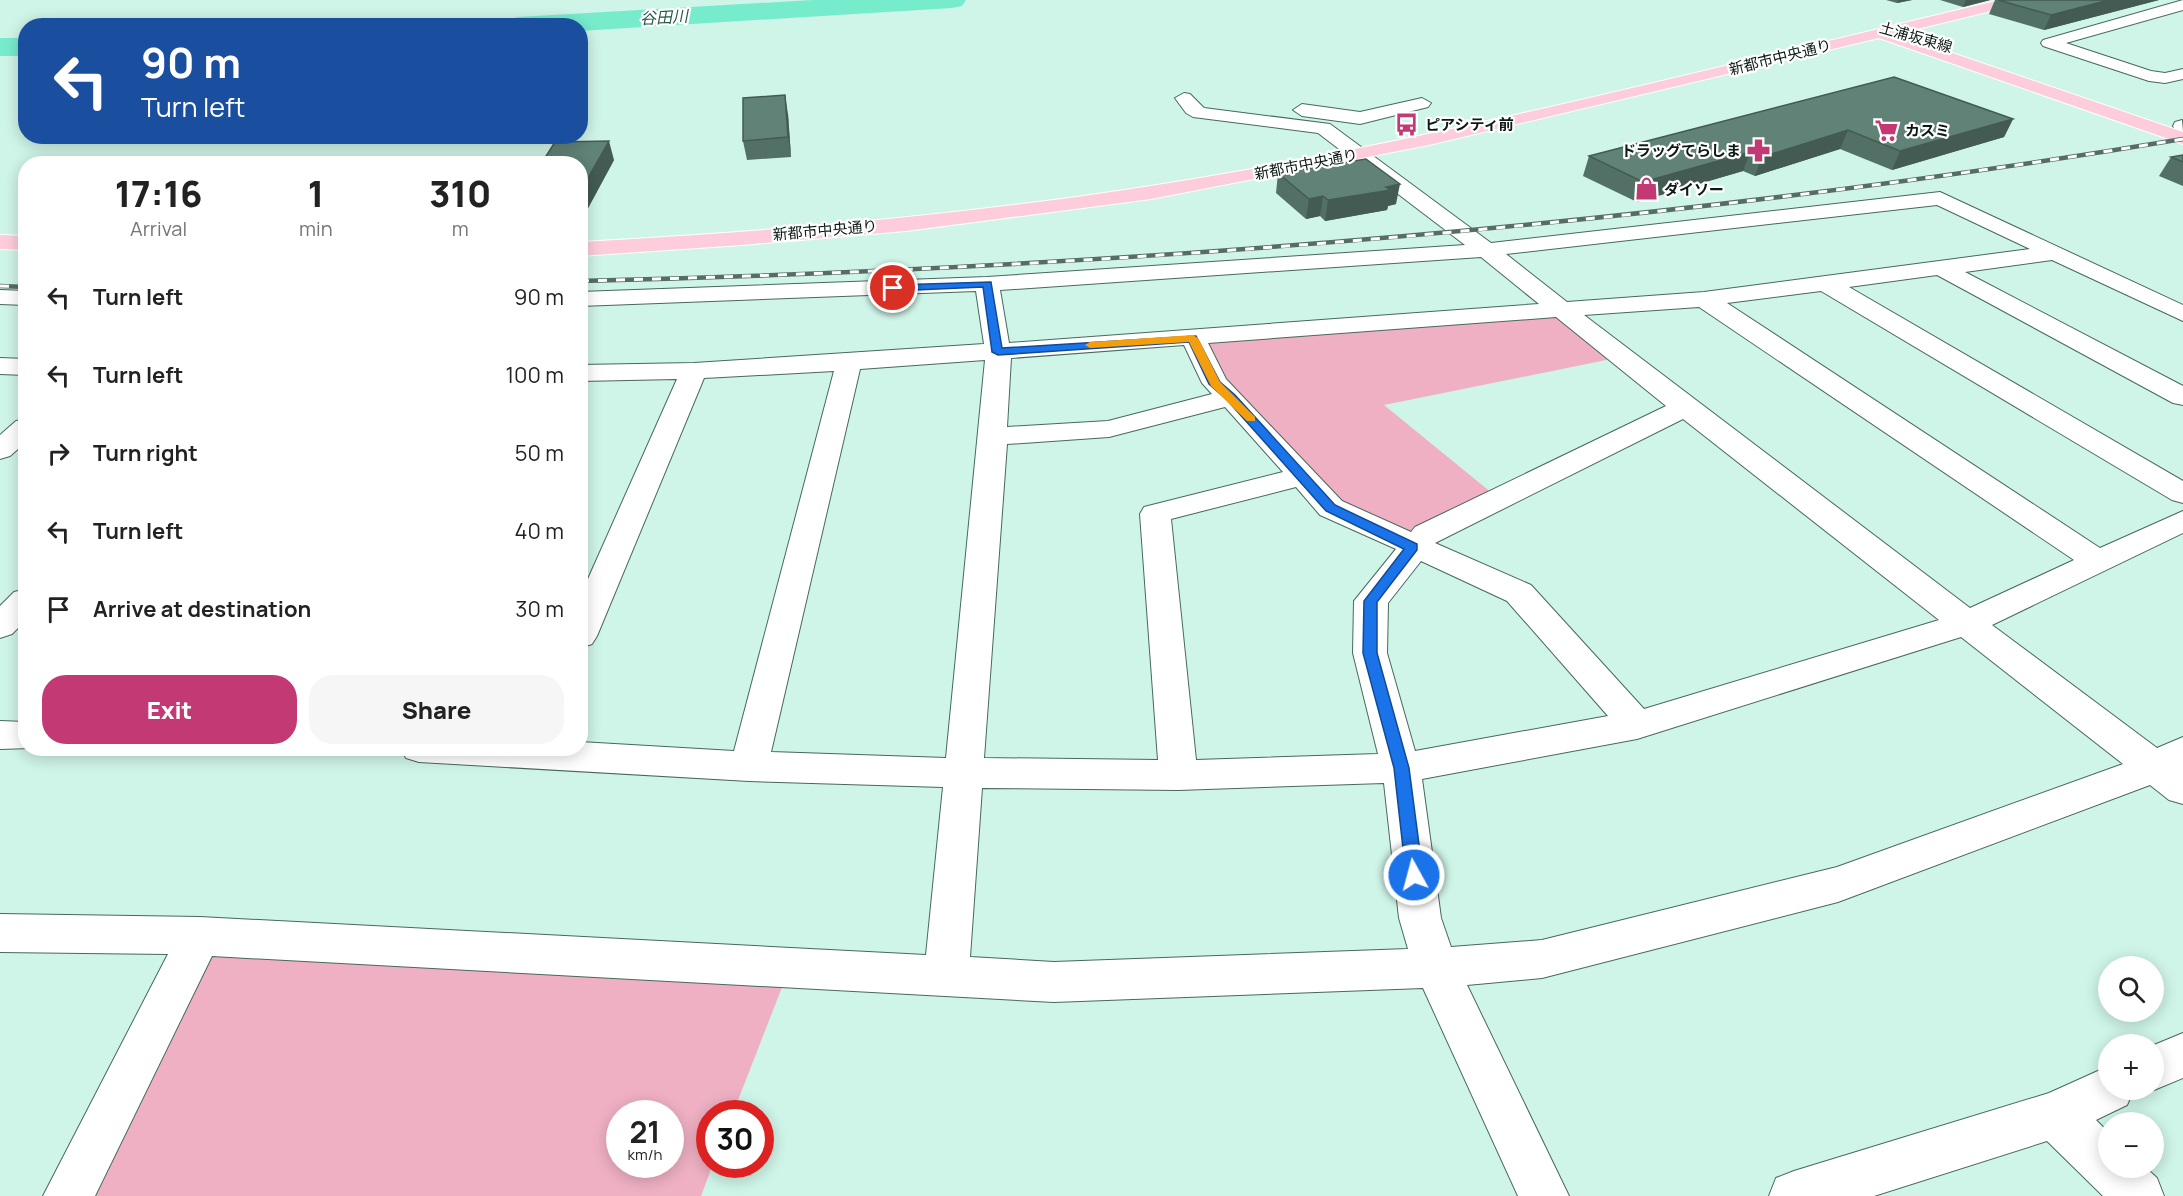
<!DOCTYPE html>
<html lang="en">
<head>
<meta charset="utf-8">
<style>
	body { margin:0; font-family:Manrope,"Noto Sans JP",sans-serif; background:#f6f6f6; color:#222; height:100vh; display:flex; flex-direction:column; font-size:22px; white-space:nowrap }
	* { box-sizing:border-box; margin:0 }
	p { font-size:20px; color:#767676 }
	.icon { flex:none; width:33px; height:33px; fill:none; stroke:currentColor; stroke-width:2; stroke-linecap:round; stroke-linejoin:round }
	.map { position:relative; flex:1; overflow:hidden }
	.sheet { position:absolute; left:18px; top:156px; width:570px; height:600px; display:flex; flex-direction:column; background:#fff; border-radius:24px; box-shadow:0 3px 15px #0003 }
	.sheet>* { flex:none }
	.guide { position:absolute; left:18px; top:18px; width:570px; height:126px; border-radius:24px; box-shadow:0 3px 15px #0003; background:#1a4fa0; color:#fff; overflow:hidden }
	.fabs { position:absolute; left:2098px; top:956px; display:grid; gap:12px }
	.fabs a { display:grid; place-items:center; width:66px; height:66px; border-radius:50%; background:#fff; box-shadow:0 3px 15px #0003; font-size:30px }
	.speed { position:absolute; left:606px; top:1100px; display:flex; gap:12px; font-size:30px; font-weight:700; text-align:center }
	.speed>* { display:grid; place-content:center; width:78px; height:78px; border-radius:50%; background:#fff; box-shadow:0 3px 15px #0003; line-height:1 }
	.speed small { font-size:15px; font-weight:400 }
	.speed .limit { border:9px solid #d22; background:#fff; color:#111 }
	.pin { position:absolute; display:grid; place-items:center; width:51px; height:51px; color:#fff; margin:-26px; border:3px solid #fff; border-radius:50%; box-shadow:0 2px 6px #0007 }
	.me { position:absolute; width:66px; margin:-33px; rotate:353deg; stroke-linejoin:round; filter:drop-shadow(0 0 4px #0008) }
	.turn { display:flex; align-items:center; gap:21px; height:126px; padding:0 24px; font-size:27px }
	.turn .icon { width:78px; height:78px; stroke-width:2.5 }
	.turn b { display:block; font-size:42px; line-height:51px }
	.eta { display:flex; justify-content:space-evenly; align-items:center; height:102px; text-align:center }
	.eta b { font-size:36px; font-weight:800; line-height:42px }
	.cta { display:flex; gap:12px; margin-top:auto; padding:12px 24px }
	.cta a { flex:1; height:69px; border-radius:24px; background:#c23974; color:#fff; font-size:24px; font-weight:800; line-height:69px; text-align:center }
	.cta a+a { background:#f6f6f6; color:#222 }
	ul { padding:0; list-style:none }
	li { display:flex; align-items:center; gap:18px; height:78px; padding:0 24px }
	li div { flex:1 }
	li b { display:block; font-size:22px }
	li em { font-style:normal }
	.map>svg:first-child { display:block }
	.green { fill:#efb0c3; fill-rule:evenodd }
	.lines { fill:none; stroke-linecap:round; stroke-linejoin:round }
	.river { fill:#77eccc; fill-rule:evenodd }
	.minor-casing { stroke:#47685e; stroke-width:2 }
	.major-casing { stroke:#fff; stroke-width:2 }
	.minor { fill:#fff; fill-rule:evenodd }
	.major { fill:#fdcddc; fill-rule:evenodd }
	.rail-casing { stroke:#566c65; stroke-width:4.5 }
	.rail { stroke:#fff; stroke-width:3; stroke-dasharray:9; stroke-linecap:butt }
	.wall { fill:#537066 }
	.shaded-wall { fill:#435b53 }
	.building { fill:#608277; stroke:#435b53; stroke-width:1.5 }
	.route { fill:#1a73e8; stroke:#114b97; stroke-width:1.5 }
	.slow { fill:#f59e0b }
	.labels { text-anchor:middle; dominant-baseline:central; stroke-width:4.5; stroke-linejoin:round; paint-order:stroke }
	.far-street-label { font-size:15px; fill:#0c1a16; stroke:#fff }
	.far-poi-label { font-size:15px; font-weight:bold; fill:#0c1a16; stroke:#fff; text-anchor:start }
	.far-water-label { font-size:16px; font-style:italic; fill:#26584a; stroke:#fff }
</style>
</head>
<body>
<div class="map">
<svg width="2183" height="1196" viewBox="0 0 2183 1196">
	<rect width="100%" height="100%" fill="#cff4e8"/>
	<!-- green -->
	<g class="green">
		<path d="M1561 309 1621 357 1384 405 1498 498 1412 547 1331 508 1193 338Z"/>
		<path d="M200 936 793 959 733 1113H710V1164H713L701 1196H68ZM620 1113H670V1164H620Z"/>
	</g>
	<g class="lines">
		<!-- river -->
		<g class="river">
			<path d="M813 0H966L962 6 952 8 580 31V26H504L508 20 518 17Z"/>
			<rect x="0" y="38" width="26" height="18"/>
		</g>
		<defs>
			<g id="minor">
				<path d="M2183 0V10L2066 43 2151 71 2165 73 2183 69V79L2165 83 2149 81 2043 46 2041 43 2043 40Z"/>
				<path d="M1184 93 1190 94 1204 108 1330 124 1491 243 1940 192 2183 305V321L2052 260 1965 272 2183 386V405L2173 403 1937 275 1849 287 2183 481V503L2172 500 1821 291 1727 303 2100 548 2183 511V533L1992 625 2157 748 2183 737V804L2169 800 2150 785 1838 902 1542 978 1467 985 1569 1196H1518L1423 988 1054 1002 212 956 95 1196H43L168 954 0 952V914L200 917 926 955 943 787 749 781 419 762 406 758 401 748H580V742L734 751 834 371 704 378 597 636 592 644 580 648V597L677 379 580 381V365L694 363 984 344 976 291 580 306V292L987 277 1465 245 1318 133 1193 117 1186 113 1175 98ZM1937 205 2030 249 1704 292 1567 302 1506 254ZM1481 257 1539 304 1009 343 1000 290ZM1699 307 2074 560 1970 608 1584 315ZM1556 317 1666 406 1415 527 1411 532 1342 501 1226 379 1208 343ZM1184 345 1202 383 1212 394 1108 421 1007 427 1011 358ZM985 360 946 758 771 752 860 369ZM1225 407 1283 472 1144 507 1140 514 1158 760 984 758 1007 444 1109 437ZM1683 419 1939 620 1644 709 1531 585 1435 543ZM1296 487 1320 515 1396 549 1354 601 1353 653 1378 754 1196 760 1171 519ZM1421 561 1507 601 1608 716 1415 751 1387 653 1388 603ZM1961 637 2123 764 1837 867 1542 940 1451 947 1441 918 1422 779 1637 739ZM1384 783 1399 918 1408 949 1054 962 970 957 982 788 1178 790Z"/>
				<path d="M1422 98 1431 103 1428 107 1360 124 1302 116 1293 110 1302 104 1360 112Z"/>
				<path d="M2182 120 2183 132 2175 130 2173 126 2175 122Z"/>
				<path d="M0 290 26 291V305L0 304Z"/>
				<path d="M0 358 26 359V375L0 374Z"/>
				<path d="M26 419V442L10 456 0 459V435L16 421Z"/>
				<path d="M26 589V620L12 634 0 638V606L14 592Z"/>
				<path d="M0 721 26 722V748H31L0 749Z"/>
				<path d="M2183 1033V1078L2154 1090 2150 1089H2154V1045Z"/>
				<path d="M2109 1066V1089H2134L2127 1105 2096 1120 2109 1133V1167H2145L2157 1178 2164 1196H2103L2047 1141 1874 1196H1769L1776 1178 1794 1171 2049 1093Z"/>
			</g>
			<g id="major">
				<path d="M2000 0H2027L2024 3 1897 34 2183 132V144L1879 38 1429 145 1151 199 906 231 742 245 580 256V242C798 230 1015 211 1229 173 1489 127 1745 60 2000 0Z"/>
				<path d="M0 235 26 236V250L0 249Z"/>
			</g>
		</defs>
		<!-- minor casing -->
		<use href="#minor" class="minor-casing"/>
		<!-- major casing -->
		<use href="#major" class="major-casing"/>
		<!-- minor -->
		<use href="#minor" class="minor"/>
		<!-- major -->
		<use href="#major" class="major"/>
		<defs>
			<g id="rail">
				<path d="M580 281C1117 268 1653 227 2183 139"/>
				<path d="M0 286 26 287"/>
			</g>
		</defs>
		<!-- rail casing -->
		<use href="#rail" class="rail-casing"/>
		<!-- rail -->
		<use href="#rail" class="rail"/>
	</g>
	<!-- wall -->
	<g class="wall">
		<path d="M1886 0H1912L1897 3Z"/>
		<path d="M1940 0H1990L1963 7Z"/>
		<path d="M1995 0H2159L2044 30 1989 14Z"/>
		<path d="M1894 77 2013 119 2004 137 1892 170 1840 149 1755 176 1743 171 1637 202 1583 176 1589 156Z"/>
		<path d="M788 114 791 157 747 160 743 141Z"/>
		<path d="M2183 155V186L2159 176 2171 157Z"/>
		<path d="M614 160 587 210H580V164Z"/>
		<path d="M1278 173 1396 204 1388 206 1387 210 1325 221 1320 216 1306 219 1276 193Z"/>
	</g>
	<!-- shaded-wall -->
	<g class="shaded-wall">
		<path d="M1898 0H1912L1897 3Z"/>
		<path d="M1966 0H1990L1963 7Z"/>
		<path d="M2109 0H2159L2044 30 2051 15Z"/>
		<path d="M785 95 788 114 791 157 788 137Z"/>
		<path d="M2013 119 2004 137 1892 170 1900 151Z"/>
		<path d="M1848 130 1840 149 1755 176 1762 157Z"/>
		<path d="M609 141 614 160 587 210 581 190Z"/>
		<path d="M1750 152 1743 171 1637 202 1643 182Z"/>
		<path d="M1400 184 1396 204 1388 206 1387 210 1325 221 1328 200Z"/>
		<path d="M1323 196 1320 216 1306 219 1309 199Z"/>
	</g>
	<!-- building -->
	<g class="building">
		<path d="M1998 0H2109L2051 15Z"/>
		<path d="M1894 77 2013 119 1900 151 1848 130 1762 157 1750 152 1643 182 1589 156Z"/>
		<path d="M785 95 788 137 743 141V98Z"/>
		<path d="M609 141 581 190H580V164H541L555 142Z"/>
		<path d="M2183 155V162L2171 157Z"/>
		<path d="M1366 159 1400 184 1386 187 1391 190 1328 200 1323 196 1309 199 1278 173Z"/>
	</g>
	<!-- route -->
	<path class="route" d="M991 282 1002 348 1196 336 1220 382 1235 395 1335 505 1417 544V550L1377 602V653L1409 768 1423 875 1421 880H1408L1406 875 1394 768 1363 653 1364 601 1404 549 1326 511 1227 400 1209 384 1189 342 998 355 992 352 983 287 893 291 888 288 893 285Z"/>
	<!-- slow -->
	<path class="slow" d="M1193 335 1198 338 1220 382 1255 417V421H1247L1211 386 1189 342 1090 348 1085 345 1090 342Z"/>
	<!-- icons -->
	<defs>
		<symbol id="bus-bare" viewBox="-9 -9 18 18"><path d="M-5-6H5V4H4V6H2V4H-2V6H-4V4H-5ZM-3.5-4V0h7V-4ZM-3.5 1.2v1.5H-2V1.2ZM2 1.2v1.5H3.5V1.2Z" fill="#c23974" stroke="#fff" stroke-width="2.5" paint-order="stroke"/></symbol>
		<symbol id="supermarket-bare" viewBox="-9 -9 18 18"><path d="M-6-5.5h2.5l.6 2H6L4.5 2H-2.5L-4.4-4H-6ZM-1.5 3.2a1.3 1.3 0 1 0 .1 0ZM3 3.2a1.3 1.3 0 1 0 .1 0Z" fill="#c23974" stroke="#fff" stroke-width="2.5" paint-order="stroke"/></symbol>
		<symbol id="pharmacy-bare" viewBox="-9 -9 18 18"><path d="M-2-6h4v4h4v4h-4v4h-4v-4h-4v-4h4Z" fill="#c23974" stroke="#fff" stroke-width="2.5" paint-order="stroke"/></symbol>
		<symbol id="shop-bare" viewBox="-9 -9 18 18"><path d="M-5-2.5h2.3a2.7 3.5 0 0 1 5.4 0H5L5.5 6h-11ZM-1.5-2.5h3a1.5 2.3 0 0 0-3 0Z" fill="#c23974" stroke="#fff" stroke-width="2.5" paint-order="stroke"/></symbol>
	</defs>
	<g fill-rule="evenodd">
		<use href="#bus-bare" x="1390" y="108" width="33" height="33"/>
		<use href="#supermarket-bare" x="1870" y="114" width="33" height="33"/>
		<use href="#pharmacy-bare" x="1742" y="134" width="33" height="33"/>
		<use href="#shop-bare" x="1630" y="172" width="33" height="33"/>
	</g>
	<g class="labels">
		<!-- far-street labels -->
		<g class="far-street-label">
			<text transform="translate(1916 37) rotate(16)">土浦坂東線</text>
			<text transform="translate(1780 57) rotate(-14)">新都市中央通り</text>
			<text transform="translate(1306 164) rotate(-11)">新都市中央通り</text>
			<text transform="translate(825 230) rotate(-5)">新都市中央通り</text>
		</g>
		<!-- far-poi labels -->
		<g class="far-poi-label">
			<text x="1425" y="124">ピアシティ前</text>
			<text x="1905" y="130">カスミ</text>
			<text x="1741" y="150" text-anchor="end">ドラッグてらしま</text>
			<text x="1664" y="189">ダイソー</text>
		</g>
		<!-- far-water labels -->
		<g class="far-water-label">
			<text transform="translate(664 17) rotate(-3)">谷田川</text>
		</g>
	</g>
</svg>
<div class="fabs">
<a><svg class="icon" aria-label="search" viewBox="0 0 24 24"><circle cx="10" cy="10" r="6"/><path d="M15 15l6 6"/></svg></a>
<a>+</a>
<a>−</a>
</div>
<div class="speed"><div>21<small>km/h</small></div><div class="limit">30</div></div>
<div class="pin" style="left:893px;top:288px;background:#d93025"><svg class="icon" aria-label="arrive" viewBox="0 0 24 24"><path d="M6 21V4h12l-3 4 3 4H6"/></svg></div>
<svg class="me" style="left:1414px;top:875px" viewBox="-20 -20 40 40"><circle r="17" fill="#1a73e8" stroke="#fff" stroke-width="3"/><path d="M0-11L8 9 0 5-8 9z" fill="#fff"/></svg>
<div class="guide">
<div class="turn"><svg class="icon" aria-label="left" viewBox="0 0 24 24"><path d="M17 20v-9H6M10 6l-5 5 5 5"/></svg><div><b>90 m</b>Turn left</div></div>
</div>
<section class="sheet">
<div class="eta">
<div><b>17:16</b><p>Arrival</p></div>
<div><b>1</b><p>min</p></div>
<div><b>310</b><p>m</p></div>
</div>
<ul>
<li><svg class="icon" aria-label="left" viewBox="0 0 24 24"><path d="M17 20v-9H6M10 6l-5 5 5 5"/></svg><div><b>Turn left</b></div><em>90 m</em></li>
<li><svg class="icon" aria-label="left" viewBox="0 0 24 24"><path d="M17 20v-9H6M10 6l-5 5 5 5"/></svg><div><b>Turn left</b></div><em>100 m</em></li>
<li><svg class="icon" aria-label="right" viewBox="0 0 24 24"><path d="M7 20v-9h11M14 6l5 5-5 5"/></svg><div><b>Turn right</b></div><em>50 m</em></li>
<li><svg class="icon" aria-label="left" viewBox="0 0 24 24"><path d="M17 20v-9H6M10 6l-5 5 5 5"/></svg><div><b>Turn left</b></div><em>40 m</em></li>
<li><svg class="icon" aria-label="arrive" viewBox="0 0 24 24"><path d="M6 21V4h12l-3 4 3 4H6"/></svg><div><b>Arrive at destination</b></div><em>30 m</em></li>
</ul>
<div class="cta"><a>Exit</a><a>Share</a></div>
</section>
</div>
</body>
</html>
